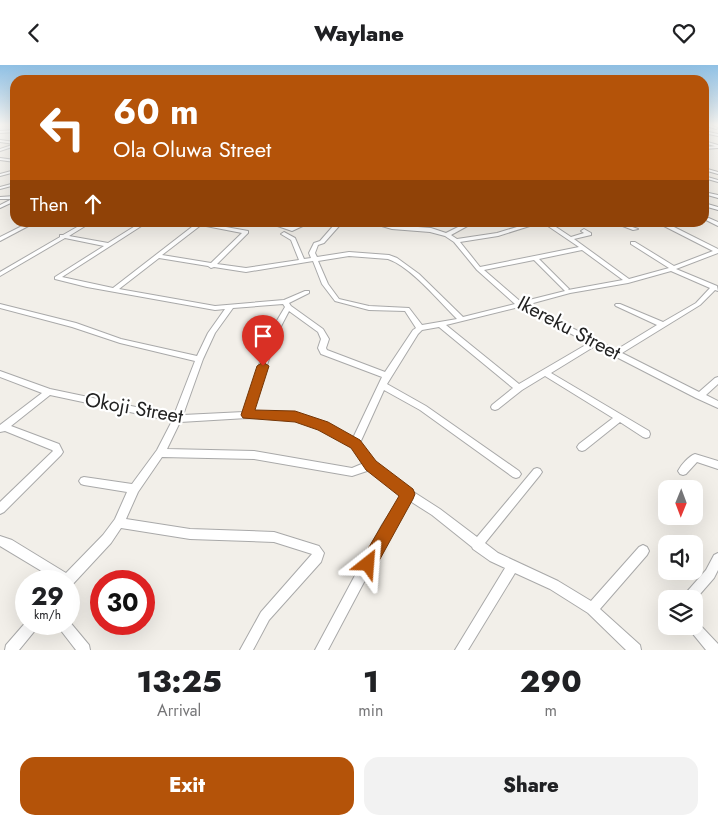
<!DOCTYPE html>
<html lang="en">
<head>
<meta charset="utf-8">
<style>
	body { margin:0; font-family:Jost,sans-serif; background:#f2f2f2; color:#202124; height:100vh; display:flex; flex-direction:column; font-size:19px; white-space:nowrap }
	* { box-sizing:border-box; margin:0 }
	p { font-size:16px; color:#757577 }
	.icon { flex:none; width:28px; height:28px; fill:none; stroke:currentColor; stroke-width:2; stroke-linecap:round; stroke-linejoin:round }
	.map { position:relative; height:585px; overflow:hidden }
	.side { display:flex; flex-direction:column; background:#fff; flex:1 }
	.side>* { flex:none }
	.top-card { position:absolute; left:10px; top:10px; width:699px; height:152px; border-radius:15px; box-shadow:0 5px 20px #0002; background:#b45309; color:#fff; overflow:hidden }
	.needle { width:32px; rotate:181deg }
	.buttons { position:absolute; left:658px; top:415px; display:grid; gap:10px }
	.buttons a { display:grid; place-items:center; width:45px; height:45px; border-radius:10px; background:#fff; box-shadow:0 5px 20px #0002; font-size:25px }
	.speed { position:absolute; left:15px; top:505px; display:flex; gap:10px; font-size:25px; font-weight:700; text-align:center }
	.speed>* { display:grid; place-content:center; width:65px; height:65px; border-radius:50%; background:#fff; box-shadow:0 5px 20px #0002; line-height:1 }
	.speed small { font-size:12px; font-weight:400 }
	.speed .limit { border:8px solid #d22; background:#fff; color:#111 }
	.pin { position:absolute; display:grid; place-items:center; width:42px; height:42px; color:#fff; margin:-51px -21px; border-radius:50% 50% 50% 0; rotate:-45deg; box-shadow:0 0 5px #0007 }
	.pin .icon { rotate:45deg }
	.me { position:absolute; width:55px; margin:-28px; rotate:28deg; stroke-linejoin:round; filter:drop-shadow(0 0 4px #0008) }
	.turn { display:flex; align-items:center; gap:18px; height:105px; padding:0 20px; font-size:22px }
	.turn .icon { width:65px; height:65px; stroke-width:2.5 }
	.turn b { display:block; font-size:35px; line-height:42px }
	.then { display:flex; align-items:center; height:48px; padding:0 20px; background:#0003; gap:10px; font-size:19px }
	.eta { display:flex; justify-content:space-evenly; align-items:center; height:85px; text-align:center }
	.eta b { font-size:30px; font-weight:800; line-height:35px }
	.primary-button { display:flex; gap:10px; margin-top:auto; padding:10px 20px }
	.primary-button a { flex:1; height:58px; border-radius:15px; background:#b45309; color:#fff; font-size:20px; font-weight:800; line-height:58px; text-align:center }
	.primary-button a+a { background:#f2f2f2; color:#202124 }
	header { display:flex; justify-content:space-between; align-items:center; height:65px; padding:0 20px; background:#fff; font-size:22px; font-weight:800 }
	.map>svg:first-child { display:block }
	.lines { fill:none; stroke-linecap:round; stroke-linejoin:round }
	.minor-casing { stroke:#a9a9a9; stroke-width:2 }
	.tertiary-casing { stroke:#a9a9a9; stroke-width:2 }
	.minor { fill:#fff; fill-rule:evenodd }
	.tertiary { fill:#fff; fill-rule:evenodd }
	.route { fill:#b45309; stroke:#753606 }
	.labels { text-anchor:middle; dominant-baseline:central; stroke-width:4.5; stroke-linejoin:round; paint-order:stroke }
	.street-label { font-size:20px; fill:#222; stroke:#fff }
</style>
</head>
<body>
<header><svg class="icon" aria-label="back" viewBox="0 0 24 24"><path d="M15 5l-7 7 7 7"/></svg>Waylane<svg class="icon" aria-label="heart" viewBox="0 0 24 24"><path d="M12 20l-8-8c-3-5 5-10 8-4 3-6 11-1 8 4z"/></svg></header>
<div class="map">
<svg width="718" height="585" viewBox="0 0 718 585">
	<rect width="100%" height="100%" fill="#f2efe9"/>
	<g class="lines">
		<defs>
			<g id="minor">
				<path d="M704 60H710L718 63 716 64Z"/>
				<path d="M15 65V67L0 68V66Z"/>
				<path d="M704 66 718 69V71L704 68Z"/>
				<path d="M0 75 15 77V81L0 86V84L15 79 0 77Z"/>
				<path d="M704 76 718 80V82L704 78Z"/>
				<path d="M0 93 15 95V97L0 95Z"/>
				<path d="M704 103 718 107V109L704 105Z"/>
				<path d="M15 105V107L0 111V109Z"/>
				<path d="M704 111 718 115V117L704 113Z"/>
				<path d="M15 118V120L0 124V122Z"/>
				<path d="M704 127 718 130V133L704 129Z"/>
				<path d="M15 131V136L0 143V140L12 134H0V132Z"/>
				<path d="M704 138 718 142V145L704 141Z"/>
				<path d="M704 151 718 157V161L704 154Z"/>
				<path d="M28 158H34L0 176V172Z"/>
				<path d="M84 158H90L69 171 108 178 140 158H146L62 212 113 223 197 158H204L248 166V168L217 199 246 203 299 195 291 175 281 169 284 167 295 173 304 194 311 193 309 188 314 178 320 176 334 160 328 159V158H340V160L324 178 318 180 315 188 317 192 349 187 389 190 397 193 419 209 463 252 515 239 477 205 454 177 445 171 430 167 392 164 375 159V158H381L392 160 431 163 446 168 466 158H471V159L451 170 457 174 497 168 530 158H536V159L498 171 460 177 480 202 579 182 545 159V158H550L571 172 584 168 581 166 584 164 591 168V170L574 174 629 214 669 203 631 179V177H635L674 201 713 186 664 161V159H668L718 184V188L676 204 717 221 718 226 715 225 700 240 622 288 699 327 715 313 718 312V319L706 330 718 336V343L696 333 595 281 551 308 649 366 650 369 649 372 646 373 643 372 620 357 585 385 582 386 579 385 577 382 579 379 613 353 545 311 522 325 498 344 495 345 492 344 491 342 492 340 513 323 439 262 422 265 418 269 387 319 426 341 519 406 521 409 519 412 516 413 513 412 420 345 384 325 360 378 374 397 412 426 440 444 477 472 534 404 537 403 540 404 542 407 540 410 485 478 498 488 558 516 591 536 639 482 643 480 647 482 649 486 647 490 600 544 640 580 641 585H626L588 548 550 524 515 508 468 585H455L505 503 490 496 473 484 472 482 432 450 410 436 390 468 328 585H315L382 460 402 430 370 405 352 411 254 394 162 392 138 427 126 454 190 464 274 467 319 481 324 488 321 497 269 555 253 585H240L261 547 312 489 274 477 190 474 121 463 111 478 72 520 69 521V516H58L0 481V471L12 475 66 508 103 470 115 454 127 427 84 420 81 419 79 416 81 413 84 412 132 419 157 385 172 356 50 330 11 361 59 379 63 387 61 390 4 447 0 449V437L53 386 52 385 5 366 0 367V360L42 328 0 312V306L50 324 174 350 195 296 120 278 72 262 0 243V239L76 258 121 274 197 291 208 268 225 244 215 245 87 222 55 214V212L104 181 65 173 0 211V207L60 172V170H63ZM201 160 242 168 211 198 162 190ZM582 185 623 215 568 225 569 224 539 194ZM349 191 388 194C410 201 440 237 457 254L422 260 409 243 369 241 339 234 328 219 318 196ZM159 193 208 201 211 203 214 202 246 207 313 196 322 219 335 236 369 245 405 246 416 263 413 265 385 307 327 285 326 283 329 274 323 264 291 241 289 238 309 228V226H305L284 235 215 241 119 224ZM534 195 565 226 521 237 484 205ZM671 206 710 223 696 238 663 257 620 239H616L615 240 616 241 657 260 616 285 526 240 570 228 628 218ZM283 239 285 242 269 269 244 347 183 350 203 294 215 268 233 243ZM519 242 589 278 519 319 446 260ZM289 246 318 267 321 274 318 283 321 289 382 312 353 373 326 358 295 348 252 347 277 269ZM247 353 295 354 320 364 352 382 364 398 352 403 254 386 167 384 180 357Z"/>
				<path d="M269 158C278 157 284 162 291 162 298 162 301 157 309 158L292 166Z"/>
				<path d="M615 158H621L638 164 633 165Z"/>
				<path d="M695 389 718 396V404L697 397 686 409 683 410 680 409 678 406C681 400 689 391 695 389Z"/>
				<path d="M718 488V505L714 513 694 536V534H682L684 530 706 505 714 490Z"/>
				<path d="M694 553 698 555 701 561 718 579V585H706L693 569 689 561H694Z"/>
				<path d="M69 556 89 580 90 585H76L59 563 57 559H69Z"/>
				<path d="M26 557V559H39L37 563 19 585H5L6 580Z"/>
			</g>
			<path id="tertiary" d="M718 81V83L704 84V82Z"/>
		</defs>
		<!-- minor casing -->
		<use href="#minor" class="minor-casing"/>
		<!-- tertiary casing -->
		<use href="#tertiary" class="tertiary-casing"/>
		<!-- minor -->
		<use href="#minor" class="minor"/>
		<!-- tertiary -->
		<use href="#tertiary" class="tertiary"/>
	</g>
	<!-- sky -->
	<linearGradient id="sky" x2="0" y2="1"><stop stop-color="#8fc0e4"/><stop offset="0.42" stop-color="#f9f8f5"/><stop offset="1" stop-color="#f9f8f5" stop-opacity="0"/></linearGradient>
	<rect width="718" height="142" fill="url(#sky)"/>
	<!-- route -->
	<path class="route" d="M263 297 269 301 255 345 295 346 328 357 360 375 376 396 413 424 415 429 413 434 374 505 368 507 362 505 359 499 399 431 366 405 351 383 318 365 295 357 243 353 241 350 257 301Z"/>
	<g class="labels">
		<!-- street labels -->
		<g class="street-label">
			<text transform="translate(569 263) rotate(28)">Ikereku Street</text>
			<text transform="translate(134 343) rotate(10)">Okoji Street</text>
		</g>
	</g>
</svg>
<div class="buttons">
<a><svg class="needle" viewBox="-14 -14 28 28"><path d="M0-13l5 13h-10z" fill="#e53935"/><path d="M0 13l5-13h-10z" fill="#757577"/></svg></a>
<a><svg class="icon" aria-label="sound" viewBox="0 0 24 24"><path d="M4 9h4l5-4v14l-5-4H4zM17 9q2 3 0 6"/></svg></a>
<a><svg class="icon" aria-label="layers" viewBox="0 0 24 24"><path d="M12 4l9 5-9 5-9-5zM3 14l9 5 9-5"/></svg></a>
</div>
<div class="speed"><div>29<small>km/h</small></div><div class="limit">30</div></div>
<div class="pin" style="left:263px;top:301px;background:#d93025"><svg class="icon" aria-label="arrive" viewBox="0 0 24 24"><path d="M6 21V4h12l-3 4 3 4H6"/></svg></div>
<svg class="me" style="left:368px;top:499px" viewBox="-20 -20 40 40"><path d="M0-17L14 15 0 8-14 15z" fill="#b45309" stroke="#fff" stroke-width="4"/></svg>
<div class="top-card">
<div class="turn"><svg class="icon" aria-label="left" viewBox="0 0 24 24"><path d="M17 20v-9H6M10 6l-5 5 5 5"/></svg><div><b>60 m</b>Ola Oluwa Street</div></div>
<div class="then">Then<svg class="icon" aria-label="ahead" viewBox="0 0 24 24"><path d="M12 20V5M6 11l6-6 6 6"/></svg></div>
</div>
</div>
<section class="side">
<div class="eta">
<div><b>13:25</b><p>Arrival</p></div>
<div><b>1</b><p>min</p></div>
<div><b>290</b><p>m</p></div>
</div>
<div class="primary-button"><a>Exit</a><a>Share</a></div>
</section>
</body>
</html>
